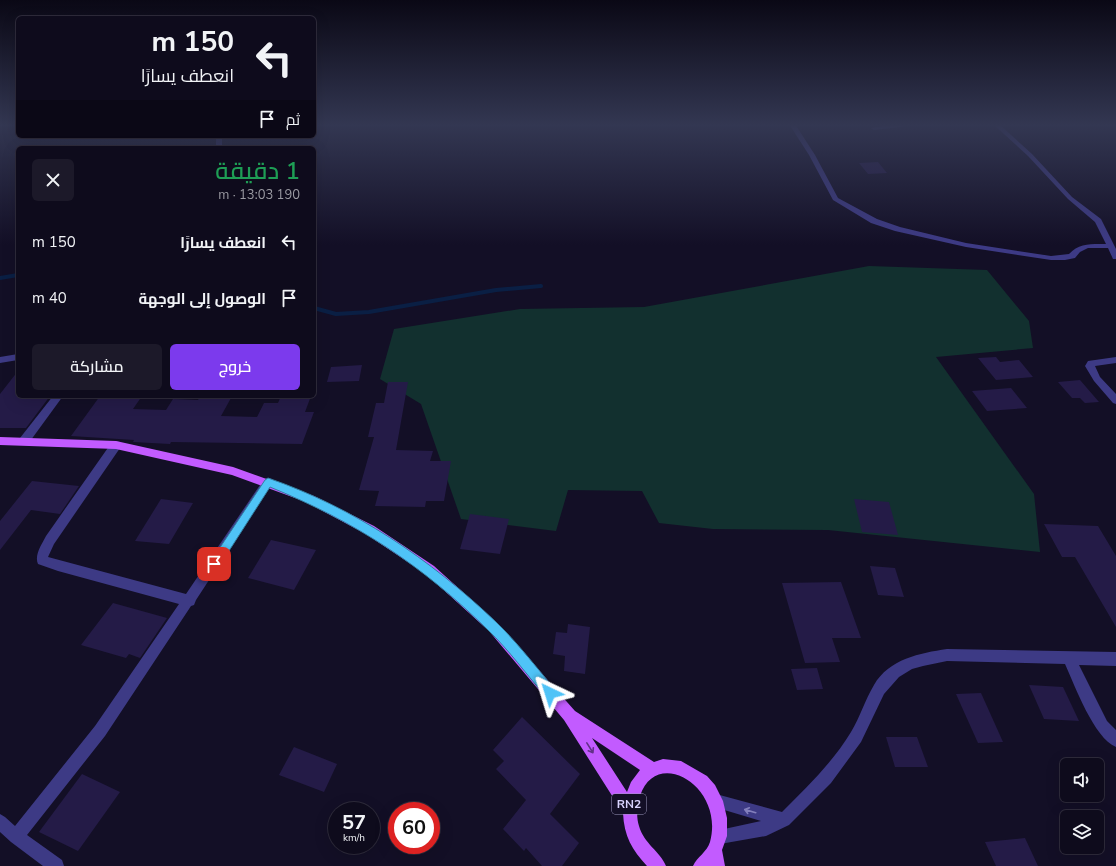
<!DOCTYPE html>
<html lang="ar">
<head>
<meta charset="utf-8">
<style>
	body { margin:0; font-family:"Nunito Sans",Cairo,sans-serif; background:#1c1929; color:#f1f3f6; direction:rtl; height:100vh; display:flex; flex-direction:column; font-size:15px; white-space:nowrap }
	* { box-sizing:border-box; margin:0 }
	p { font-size:13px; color:#9b9ba3 }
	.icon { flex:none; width:22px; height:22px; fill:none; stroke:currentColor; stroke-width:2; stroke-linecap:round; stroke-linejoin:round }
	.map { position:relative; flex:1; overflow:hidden; direction:ltr }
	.drawer { position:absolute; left:16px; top:146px; width:300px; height:252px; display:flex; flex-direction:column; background:#0e0b1c; border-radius:6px; box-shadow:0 4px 16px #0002,0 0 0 1px #2e2b3b; direction:rtl }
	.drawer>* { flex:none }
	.hud { position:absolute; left:16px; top:16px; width:300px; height:122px; border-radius:6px; box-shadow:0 4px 16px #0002,0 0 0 1px #2e2b3b; direction:rtl; background:#0e0b1c; color:#f1f3f6; overflow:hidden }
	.buttons { position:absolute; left:1060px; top:758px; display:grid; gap:8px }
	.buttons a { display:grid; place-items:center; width:44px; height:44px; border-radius:6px; background:#0e0b1c; box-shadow:0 4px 16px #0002,0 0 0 1px #2e2b3b; font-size:20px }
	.speed { position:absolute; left:328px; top:802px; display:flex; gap:8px; font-size:20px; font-weight:700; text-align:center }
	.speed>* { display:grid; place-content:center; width:52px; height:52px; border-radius:50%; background:#0e0b1c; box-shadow:0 4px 16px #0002,0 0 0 1px #2e2b3b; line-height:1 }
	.speed small { font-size:10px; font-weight:400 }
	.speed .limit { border:6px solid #d22; background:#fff; color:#111 }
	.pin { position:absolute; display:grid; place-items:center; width:34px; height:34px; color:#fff; margin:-17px; border-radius:8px; box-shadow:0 2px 6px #0006 }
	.me { position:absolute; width:44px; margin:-22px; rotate:319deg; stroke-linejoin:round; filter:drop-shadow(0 0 3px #0008) }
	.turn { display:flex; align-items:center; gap:14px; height:84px; padding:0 16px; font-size:18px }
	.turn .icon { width:52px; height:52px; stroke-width:2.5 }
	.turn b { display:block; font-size:28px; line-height:34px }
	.then { display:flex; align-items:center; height:38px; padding:0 16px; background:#0003; gap:8px; font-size:15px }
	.round { display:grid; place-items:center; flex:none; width:42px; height:42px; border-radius:6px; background:#1c1929 }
	.headline { display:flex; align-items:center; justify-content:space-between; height:68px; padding:0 16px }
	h1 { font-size:24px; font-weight:600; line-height:30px; color:#1e9e55 }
	.action { display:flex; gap:8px; margin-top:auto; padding:8px 16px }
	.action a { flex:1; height:46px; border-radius:6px; background:#7c3aed; color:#fff; font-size:16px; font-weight:600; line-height:46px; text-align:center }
	.action a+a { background:#1c1929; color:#f1f3f6 }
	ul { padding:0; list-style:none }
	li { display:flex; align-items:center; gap:12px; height:56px; padding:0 16px }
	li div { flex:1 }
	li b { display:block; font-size:15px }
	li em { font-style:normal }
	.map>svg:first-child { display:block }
	.green { fill:#12302f }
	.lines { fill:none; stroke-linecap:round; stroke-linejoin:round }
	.stream { stroke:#0a1f44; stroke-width:4 }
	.building { fill:#241b47 }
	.minor { fill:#3d3a85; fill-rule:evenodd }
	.major { fill:#c25bff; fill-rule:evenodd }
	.oneway { stroke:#623188 }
	.oneway2 { stroke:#837fbc }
	.route { fill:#4fc3f7; stroke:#337fa1 }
	.labels { text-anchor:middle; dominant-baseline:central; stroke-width:4; stroke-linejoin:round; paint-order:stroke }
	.shield { fill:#130f26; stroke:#9e99be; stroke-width:1 }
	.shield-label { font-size:12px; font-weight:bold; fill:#d9d4ff }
</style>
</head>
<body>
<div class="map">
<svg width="1116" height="866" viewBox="0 0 1116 866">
	<rect width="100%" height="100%" fill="#130f26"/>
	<!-- green -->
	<path class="green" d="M869 266 987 270 1029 321 1033 348 936 357 1034 494 1040 552 828 530 713 529 659 523 642 491 568 490 556 531 461 519 421 404 380 379 394 329 520 309 644 307Z"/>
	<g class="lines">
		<!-- stream -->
		<g class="stream">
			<path d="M0 278 18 275"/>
			<path d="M314 308 336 314 369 312 496 290 541 286"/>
		</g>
	</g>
	<!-- building -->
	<g class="building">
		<path d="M878 162 887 173 868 174 859 163Z"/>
		<path d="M996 357 1000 362 1019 360 1033 377 996 380 978 358Z"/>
		<path d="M362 365 359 381 327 382 331 367Z"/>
		<path d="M18 371V396H50L26 428H0V394Z"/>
		<path d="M1080 380 1099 402 1085 403 1080 398H1072L1058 382Z"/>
		<path d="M388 382H408L396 450 433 451 430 461H451L444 501H426L425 507 375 506 379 491 359 490 374 437H368L376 403H384Z"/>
		<path d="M1011 388 1027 408 987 411 972 391Z"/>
		<path d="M100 396H142L133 409 166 410 173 399 198 400 200 397 231 398 221 416 257 417 264 403H278L281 396H311L305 412H314L302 444 171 442 170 444 133 442 134 440 71 436Z"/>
		<path d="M32 481 79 486 60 514 31 510 0 550V521Z"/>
		<path d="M161 499 193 503 169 544 135 541Z"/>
		<path d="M854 499 889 502 898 535 862 532Z"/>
		<path d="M470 514 509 519 500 554 460 549Z"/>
		<path d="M1044 524 1098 526 1116 556V627L1075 557H1062Z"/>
		<path d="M271 540 316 550 294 590 248 578Z"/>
		<path d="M870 566 895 568 904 597 878 595Z"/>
		<path d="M841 582 861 638H832L840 662 805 663 782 583Z"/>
		<path d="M113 603 167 618 140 658 129 654 126 658 81 645Z"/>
		<path d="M568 624 590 627 585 674 564 671 565 656 553 654 556 632 567 633Z"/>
		<path d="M817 668 823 689 797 690 791 669Z"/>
		<path d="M1029 685 1063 687 1079 721 1044 719Z"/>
		<path d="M981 693 1003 742 978 743 956 694Z"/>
		<path d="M522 717 580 774 550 814 579 843 562 866H542L526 848 524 851 503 829 526 800 496 769 504 761 493 750Z"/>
		<path d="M886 737H917L928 767H895Z"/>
		<path d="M294 747 337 764 324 792 279 775Z"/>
		<path d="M82 774 120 792 78 851 39 832Z"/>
		<path d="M1025 838 1038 866H996L985 842Z"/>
	</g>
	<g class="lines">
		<!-- minor -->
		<g class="minor">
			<path d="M789 124H795L815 155 838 198 877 219 900 227 966 243 1051 256 1069 254C1079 243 1091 244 1106 244L1095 222 1068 199 1028 156 993 124H999L1032 154 1072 197 1101 219 1116 249V259H1113L1108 248H1088L1080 252 1075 258 1065 260H1051L966 247 895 231 871 223 833 200 809 155Z"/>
			<path d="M894 124H911L908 126 874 130 871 128Z"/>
			<rect x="216" y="136" width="6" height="12"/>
			<path d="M18 354V360L0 363V357Z"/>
			<path d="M1116 357V363L1095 366 1100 377 1116 394V404L1113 403 1094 381 1085 366 1088 361Z"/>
			<path d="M53 396H63L28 444H20L19 441 20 438Z"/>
			<path d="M116 441 120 442 121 445 120 448 54 544 48 557 186 594 264 479 268 478 272 479 273 482 196 600 194 605 191 606 105 736 27 835 62 860 64 866H43L11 842 0 832V814L5 817 15 826 95 726 179 604 58 571 38 564C34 555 42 544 46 536L112 442Z"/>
			<path d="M947 649 1116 652V666L1079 665 1107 721 1116 730V747C1094 738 1075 686 1065 664L947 661 923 666 912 669 899 677 884 694 861 742 831 783 789 825 766 836 720 844 715 841 712 836 715 831 761 821 711 806 709 801 711 796 716 794 782 812C807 787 833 762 851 732 860 717 865 700 874 685 889 659 920 653 947 649Z"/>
		</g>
		<!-- major -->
		<path class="major" d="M0 437 116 441 233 467 314 496 374 526 434 566 497 623 575 711 654 762 663 759 681 761 707 776 715 785 723 801 727 818V836L722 850 725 866H693C697 857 707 852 710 842 725 786 656 746 640 796 637 805 636 817 639 826 644 844 660 851 666 866H647C632 850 624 836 623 813L564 720 489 631 426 574 366 534 306 502 232 475 116 449 0 445ZM592 738 640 770 631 782 627 792Z"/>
	</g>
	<!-- one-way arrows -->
	<defs><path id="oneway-shaft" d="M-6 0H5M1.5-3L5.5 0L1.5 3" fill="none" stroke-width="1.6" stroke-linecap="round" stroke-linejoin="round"/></defs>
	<use class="oneway" href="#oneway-shaft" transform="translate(590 748) rotate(58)"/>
	<use class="oneway2" href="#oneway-shaft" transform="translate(750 811) rotate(-164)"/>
	<!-- sky -->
	<linearGradient id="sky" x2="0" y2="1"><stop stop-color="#0a0815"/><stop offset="0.51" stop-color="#333752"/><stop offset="1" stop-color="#333752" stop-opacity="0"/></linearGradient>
	<rect width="1116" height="245" fill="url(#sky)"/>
	<!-- route -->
	<path class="route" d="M268 478C355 508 430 559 496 622 517 642 535 666 554 688L556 693 554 697 550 699 546 697C527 675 509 650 488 630 422 565 356 522 270 487L218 568 214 569 211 568 209 564 265 480Z"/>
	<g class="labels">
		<!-- shield labels -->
		<rect class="shield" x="612" y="794" width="34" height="20" rx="3"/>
		<g class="shield-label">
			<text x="629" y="804">RN2</text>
		</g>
	</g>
</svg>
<div class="buttons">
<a><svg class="icon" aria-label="sound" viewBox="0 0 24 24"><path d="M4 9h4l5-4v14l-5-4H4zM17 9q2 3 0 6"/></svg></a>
<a><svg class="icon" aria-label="layers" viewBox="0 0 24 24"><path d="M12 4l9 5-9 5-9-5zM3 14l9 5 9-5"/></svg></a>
</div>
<div class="speed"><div>57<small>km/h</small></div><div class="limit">60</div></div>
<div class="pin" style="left:214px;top:564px;background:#d93025"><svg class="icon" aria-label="arrive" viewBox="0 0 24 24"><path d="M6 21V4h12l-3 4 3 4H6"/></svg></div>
<svg class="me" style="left:550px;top:693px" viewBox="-20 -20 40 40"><path d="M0-17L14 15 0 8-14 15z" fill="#4fc3f7" stroke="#fff" stroke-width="4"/></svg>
<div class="hud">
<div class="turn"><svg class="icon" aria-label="left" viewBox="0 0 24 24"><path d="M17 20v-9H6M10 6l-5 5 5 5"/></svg><div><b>150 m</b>انعطف يسارًا</div></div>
<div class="then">ثم<svg class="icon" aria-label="arrive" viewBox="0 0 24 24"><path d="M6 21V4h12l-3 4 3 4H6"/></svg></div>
</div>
<section class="drawer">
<div class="headline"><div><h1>1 دقيقة</h1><p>190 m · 13:03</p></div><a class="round"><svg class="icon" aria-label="close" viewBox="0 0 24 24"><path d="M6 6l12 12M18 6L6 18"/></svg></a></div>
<ul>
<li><svg class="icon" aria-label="left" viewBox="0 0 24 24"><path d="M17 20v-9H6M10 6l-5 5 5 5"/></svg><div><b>انعطف يسارًا</b></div><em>150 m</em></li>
<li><svg class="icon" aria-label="arrive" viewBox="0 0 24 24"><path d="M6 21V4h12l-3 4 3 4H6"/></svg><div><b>الوصول إلى الوجهة</b></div><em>40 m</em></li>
</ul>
<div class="action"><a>خروج</a><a>مشاركة</a></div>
</section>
</div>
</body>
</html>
